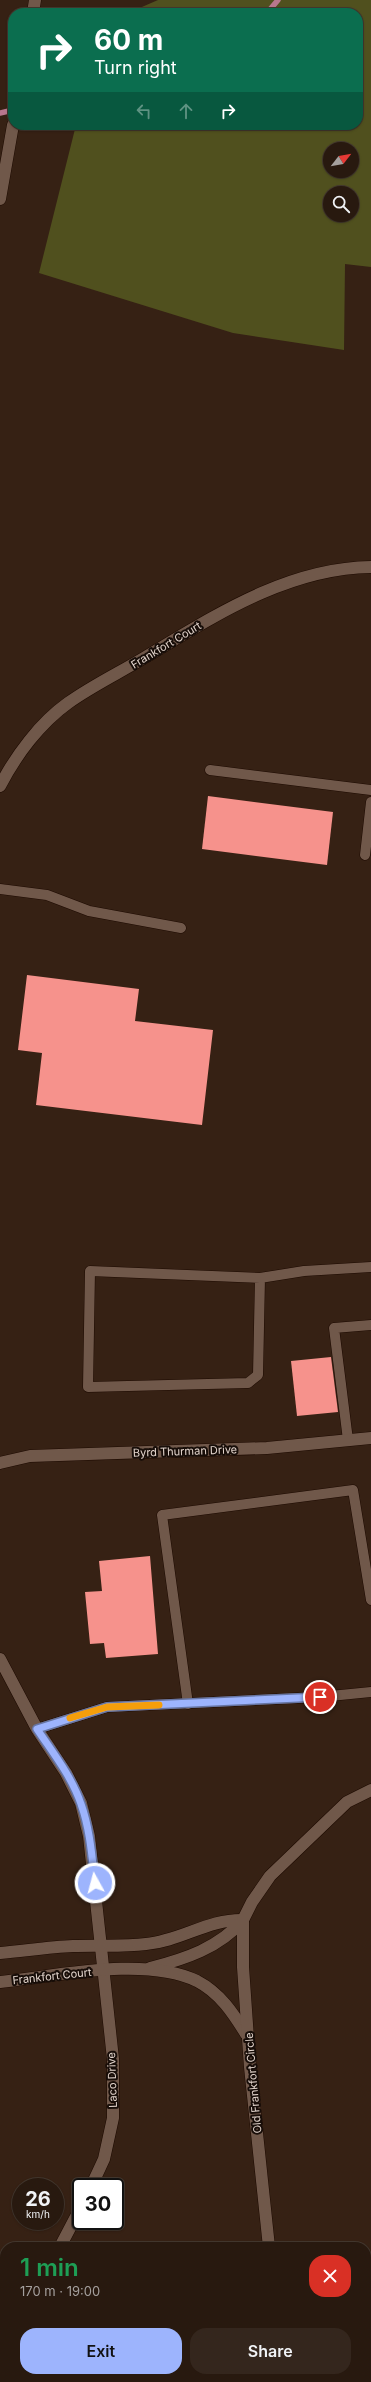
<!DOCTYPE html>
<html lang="en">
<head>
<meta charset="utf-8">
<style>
	body { margin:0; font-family:Inter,sans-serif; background:#34261d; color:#f1f3f6; height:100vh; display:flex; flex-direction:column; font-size:15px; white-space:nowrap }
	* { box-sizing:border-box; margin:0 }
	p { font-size:13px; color:#a5a09e }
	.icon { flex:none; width:22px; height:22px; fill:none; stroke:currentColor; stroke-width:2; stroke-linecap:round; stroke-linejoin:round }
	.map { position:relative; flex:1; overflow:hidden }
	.side { position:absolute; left:0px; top:2242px; width:371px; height:140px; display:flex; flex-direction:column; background:#28190f; border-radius:16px 16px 0 0; box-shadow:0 1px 3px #0004,0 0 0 1px #44382f }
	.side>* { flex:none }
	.hud { position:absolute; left:8px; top:8px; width:355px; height:122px; border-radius:16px; box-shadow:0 1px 3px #0004,0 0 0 1px #44382f; background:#0b6e4f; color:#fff; overflow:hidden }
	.needle { width:26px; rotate:59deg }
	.controls { position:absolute; left:323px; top:142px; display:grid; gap:8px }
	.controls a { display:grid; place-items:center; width:36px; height:36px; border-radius:50%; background:#28190f; box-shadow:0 1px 3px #0004,0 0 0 1px #44382f; font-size:20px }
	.speed { position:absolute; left:12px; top:2178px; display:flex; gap:8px; font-size:20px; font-weight:700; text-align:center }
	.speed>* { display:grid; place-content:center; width:52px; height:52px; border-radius:50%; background:#28190f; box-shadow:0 1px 3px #0004,0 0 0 1px #44382f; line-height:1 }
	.speed small { font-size:10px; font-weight:400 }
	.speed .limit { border:2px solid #111; border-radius:6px; background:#fff; color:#111 }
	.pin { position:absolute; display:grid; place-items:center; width:34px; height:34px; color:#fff; margin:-17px; border:2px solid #fff; border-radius:50%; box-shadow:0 1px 4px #0007 }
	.me { position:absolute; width:44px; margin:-22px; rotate:353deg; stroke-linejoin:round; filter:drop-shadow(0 0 3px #0008) }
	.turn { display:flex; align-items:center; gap:14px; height:84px; padding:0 20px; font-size:18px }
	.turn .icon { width:52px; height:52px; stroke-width:2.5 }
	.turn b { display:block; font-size:28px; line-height:34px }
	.lanes { display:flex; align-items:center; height:38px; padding:0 20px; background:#0003; justify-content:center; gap:20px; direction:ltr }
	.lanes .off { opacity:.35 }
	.round { display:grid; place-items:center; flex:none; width:42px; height:42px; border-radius:16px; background:#34261d }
	.headline { display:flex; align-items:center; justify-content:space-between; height:68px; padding:0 20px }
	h1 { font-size:24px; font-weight:600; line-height:30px; color:#1e9e55 }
	.primary-button { display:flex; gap:8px; margin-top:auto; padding:8px 20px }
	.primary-button a { flex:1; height:46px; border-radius:16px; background:#9db4fd; color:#111; font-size:16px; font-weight:600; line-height:46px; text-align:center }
	.primary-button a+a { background:#34261d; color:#f1f3f6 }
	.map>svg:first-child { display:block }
	.green { fill:#50501e; fill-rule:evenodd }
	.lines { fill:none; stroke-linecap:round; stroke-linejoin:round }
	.stream { stroke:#b8778e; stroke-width:5.5 }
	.building { fill:#f6928c }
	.service-casing { stroke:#1d0a01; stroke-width:11 }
	.minor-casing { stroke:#1d0a01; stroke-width:13 }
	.secondary-casing { stroke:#1d0a01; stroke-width:13 }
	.service { stroke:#70584a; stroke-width:10 }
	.minor { stroke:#70584a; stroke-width:12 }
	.secondary { stroke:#70584a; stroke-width:12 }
	.route-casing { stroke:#6675a4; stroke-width:10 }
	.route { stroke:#9db4fd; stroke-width:7 }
	.slow { stroke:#f59e0b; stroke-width:7 }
	.labels { text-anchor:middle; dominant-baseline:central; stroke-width:4; stroke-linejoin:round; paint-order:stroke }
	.street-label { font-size:11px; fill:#e3d5cd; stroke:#170d08 }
</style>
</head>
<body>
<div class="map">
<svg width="371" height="2382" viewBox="0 0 371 2382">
	<rect width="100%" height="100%" fill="#362114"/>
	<!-- green -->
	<path class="green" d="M158 0H371V267L345 264 344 350 233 333 39 273 76 125H358V13H128ZM330 149H352V171H330ZM330 193H352V215H330Z"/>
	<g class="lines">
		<!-- stream -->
		<g class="stream">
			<path d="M267 13 278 0"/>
			<path d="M0 113 13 110"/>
		</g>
	</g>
	<!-- building -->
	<g class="building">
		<path d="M208 796 333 812 327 865 202 849Z"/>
		<path d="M27 975 139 989 135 1021 213 1030 202 1125 36 1105 42 1053 18 1050Z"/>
		<path d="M331 1357 338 1412 297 1416 291 1361Z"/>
		<path d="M150 1556 158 1654 106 1658 104 1643 90 1644 85 1592 102 1591 99 1561Z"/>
	</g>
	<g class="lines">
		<defs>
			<g id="service">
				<path d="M210 770 371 790"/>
				<path d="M365 855 371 802"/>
				<path d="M0 889 47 895 89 911 181 928"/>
				<path d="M260 1278 258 1375 248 1383 88 1387 90 1271 260 1278 304 1271 371 1267"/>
				<path d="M348 1440 334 1328 371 1325"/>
				<path d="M188 1704 162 1515 353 1490 371 1600"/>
				<path d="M37 1729 107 1707 320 1697 371 1692"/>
			</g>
			<g id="minor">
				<path d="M0 786C16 755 40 723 68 703 93 685 121 672 147 656 216 615 288 568 371 567"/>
				<path d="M0 1463 30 1456 267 1448 371 1438"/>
				<path d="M0 1659 37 1729 66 1773 81 1803 89 1836 113 2059V2118L104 2159 91 2187"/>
				<path d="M0 1953C24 1951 49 1947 73 1946 97 1945 122 1947 146 1944 181 1941 208 1919 243 1920"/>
				<path d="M150 1968C185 1959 219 1948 243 1920"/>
				<path d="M0 1982C57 1976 145 1956 197 1981 220 1993 233 2013 246 2034"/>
				<path d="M60 2247 81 2207"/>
				<path d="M269 2247 250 2067 243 1967V1920L252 1902 270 1876 347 1802 371 1790"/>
				<path d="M38 2377 39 2382"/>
				<path d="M282 2377V2382"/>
			</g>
			<g id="secondary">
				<path d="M33 13 35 0"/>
				<path d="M0 199 13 125"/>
			</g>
		</defs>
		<!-- service casing -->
		<use href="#service" class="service-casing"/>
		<!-- minor casing -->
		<use href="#minor" class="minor-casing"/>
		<!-- secondary casing -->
		<use href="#secondary" class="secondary-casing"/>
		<!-- service -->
		<use href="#service" class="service"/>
		<!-- minor -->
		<use href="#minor" class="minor"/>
		<!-- secondary -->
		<use href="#secondary" class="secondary"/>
	</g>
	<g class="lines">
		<defs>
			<path id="route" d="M95 1883C92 1857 90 1829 81 1804 72 1777 53 1753 37 1729L107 1707 320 1697"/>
		</defs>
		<!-- route casing -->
		<use href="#route" class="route-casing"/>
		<!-- route -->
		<use href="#route" class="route"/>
		<!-- slow -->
		<path class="slow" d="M70 1718 107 1707 159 1705"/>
	</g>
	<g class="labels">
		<!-- street labels -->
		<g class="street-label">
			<text transform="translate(166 645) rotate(-31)">Frankfort Court</text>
			<text transform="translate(185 1451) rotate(-2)">Byrd Thurman Drive</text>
			<text transform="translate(52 1976) rotate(-6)">Frankfort Court</text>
			<text transform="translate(112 2080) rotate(-92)">Laco Drive</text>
			<text transform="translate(253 2083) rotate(-95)">Old Frankfort Circle</text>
		</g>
	</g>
</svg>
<div class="controls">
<a><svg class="needle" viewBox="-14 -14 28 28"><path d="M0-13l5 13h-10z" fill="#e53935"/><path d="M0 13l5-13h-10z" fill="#a5a09e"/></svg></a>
<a><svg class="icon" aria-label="search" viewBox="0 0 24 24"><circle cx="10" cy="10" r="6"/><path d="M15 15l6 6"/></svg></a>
</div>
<div class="speed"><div>26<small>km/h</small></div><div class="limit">30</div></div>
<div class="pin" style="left:320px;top:1697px;background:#d93025"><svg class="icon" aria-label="arrive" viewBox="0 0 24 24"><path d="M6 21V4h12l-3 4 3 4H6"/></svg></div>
<svg class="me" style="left:95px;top:1883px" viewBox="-20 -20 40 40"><circle r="17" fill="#9db4fd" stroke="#fff" stroke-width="3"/><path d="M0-11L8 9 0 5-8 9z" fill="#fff"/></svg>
<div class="hud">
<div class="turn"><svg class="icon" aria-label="right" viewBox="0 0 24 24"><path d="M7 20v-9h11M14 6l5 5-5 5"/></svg><div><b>60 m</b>Turn right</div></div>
<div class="lanes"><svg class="icon off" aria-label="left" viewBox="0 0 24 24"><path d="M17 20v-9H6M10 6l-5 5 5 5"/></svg><svg class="icon off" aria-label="ahead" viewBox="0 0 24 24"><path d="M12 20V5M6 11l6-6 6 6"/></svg><svg class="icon" aria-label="right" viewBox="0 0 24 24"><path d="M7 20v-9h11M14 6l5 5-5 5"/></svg></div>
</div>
<section class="side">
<div class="headline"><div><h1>1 min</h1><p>170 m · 19:00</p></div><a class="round" style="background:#d93025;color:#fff"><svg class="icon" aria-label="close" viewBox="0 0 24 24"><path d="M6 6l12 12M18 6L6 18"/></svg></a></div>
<div class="primary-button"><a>Exit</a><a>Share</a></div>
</section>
</div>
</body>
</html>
